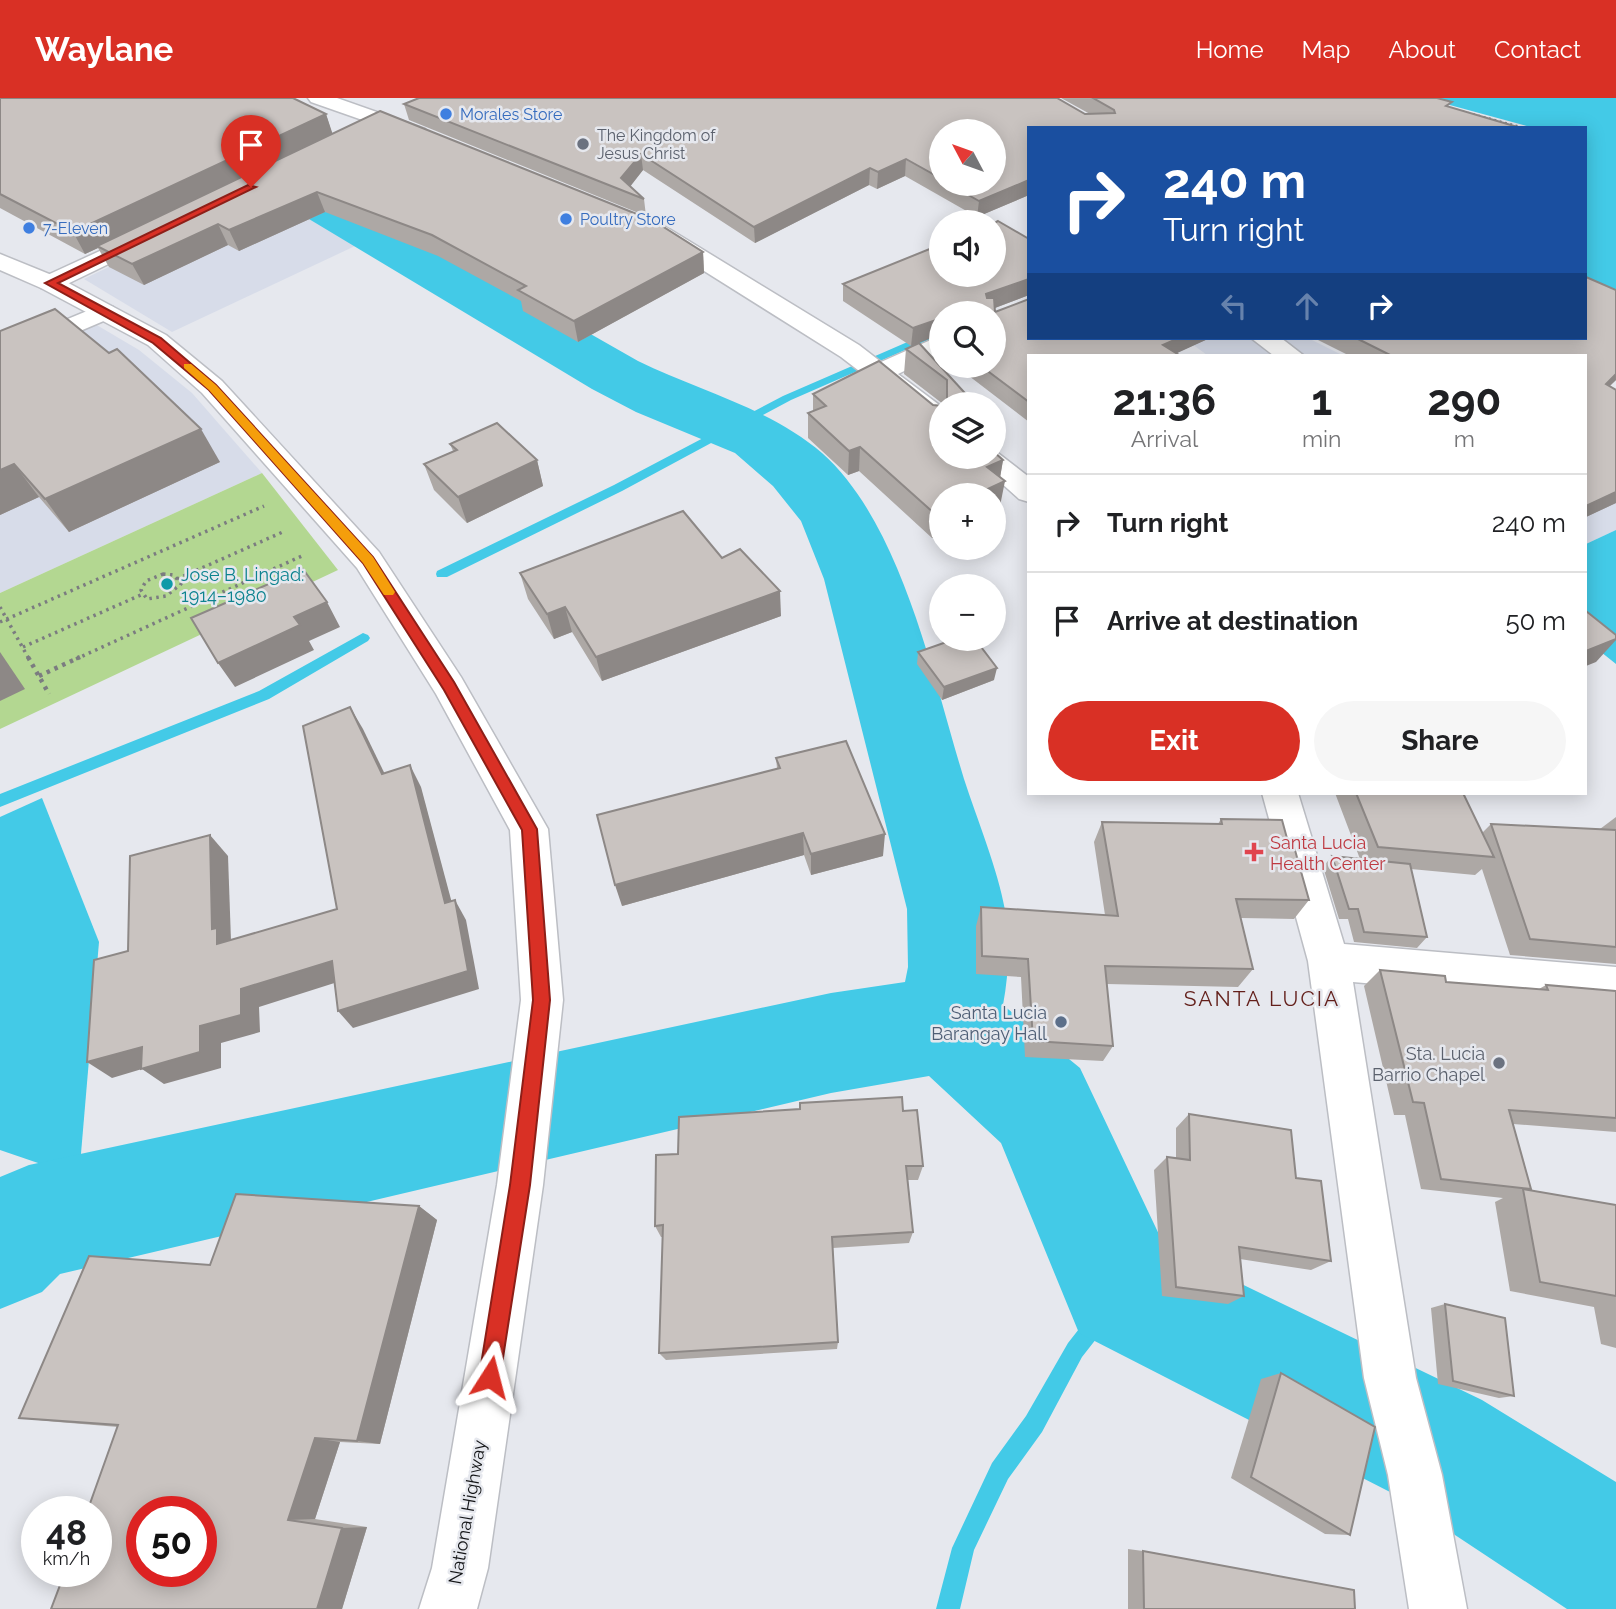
<!DOCTYPE html>
<html lang="en">
<head>
<meta charset="utf-8">
<style>
	body { margin:0; font-family:Raleway,sans-serif; background:#f6f6f6; color:#202124; height:100vh; display:flex; flex-direction:column; font-size:26px; white-space:nowrap }
	* { box-sizing:border-box; margin:0 }
	p { font-size:23px; color:#757577 }
	.icon { flex:none; width:38px; height:38px; fill:none; stroke:currentColor; stroke-width:2; stroke-linecap:round; stroke-linejoin:round }
	.map { position:relative; flex:1; overflow:hidden }
	.side { position:absolute; left:1027px; top:256px; width:560px; height:441px; display:flex; flex-direction:column; background:#fff; border-radius:0px; box-shadow:0 4px 18px #0003 }
	.side>* { flex:none }
	.banner { position:absolute; left:1027px; top:28px; width:560px; height:214px; border-radius:0px; box-shadow:0 4px 18px #0003; background:#1a4fa0; color:#fff; overflow:hidden }
	.needle { width:46px; rotate:311deg }
	.tools { position:absolute; left:929px; top:21px; display:grid; gap:14px }
	.tools a { display:grid; place-items:center; width:77px; height:77px; border-radius:50%; background:#fff; box-shadow:0 4px 18px #0003; font-size:35px }
	.speed { position:absolute; left:21px; top:1398px; display:flex; gap:14px; font-size:35px; font-weight:700; text-align:center }
	.speed>* { display:grid; place-content:center; width:91px; height:91px; border-radius:50%; background:#fff; box-shadow:0 4px 18px #0003; line-height:1 }
	.speed small { font-size:18px; font-weight:400 }
	.speed .limit { border:10px solid #d22; background:#fff; color:#111 }
	.pin { position:absolute; display:grid; place-items:center; width:60px; height:60px; color:#fff; margin:-72px -30px; border-radius:50% 50% 50% 0; rotate:-45deg; box-shadow:0 0 7px #0007 }
	.pin .icon { rotate:45deg }
	.me { position:absolute; width:77px; margin:-38px; rotate:9deg; stroke-linejoin:round; filter:drop-shadow(0 0 5px #0008) }
	.turn { display:flex; align-items:center; gap:24px; height:147px; padding:0 21px; font-size:32px }
	.turn .icon { width:91px; height:91px; stroke-width:2.5 }
	.turn b { display:block; font-size:49px; line-height:60px }
	.lanes { display:flex; align-items:center; height:66px; padding:0 21px; background:#0003; justify-content:center; gap:35px; direction:ltr }
	.lanes .off { opacity:.35 }
	.eta { display:flex; justify-content:space-evenly; align-items:center; height:119px; text-align:center }
	.eta b { font-size:42px; font-weight:700; line-height:49px }
	.primary-button { display:flex; gap:14px; margin-top:auto; padding:14px 21px }
	.primary-button a { flex:1; height:80px; border-radius:42px; background:#d93025; color:#fff; font-size:28px; font-weight:700; line-height:80px; text-align:center }
	.primary-button a+a { background:#f6f6f6; color:#202124 }
	ul { padding:0; list-style:none }
	li { display:flex; align-items:center; gap:21px; height:98px; padding:0 21px; border-top:2px solid #e0e0e0 }
	li div { flex:1 }
	li b { display:block; font-size:26px }
	li em { font-style:normal }
	header { display:flex; align-items:center; gap:42px; box-sizing:border-box; height:98px; padding:0 35px; background:#d93025; color:#fff }
	header strong { font-size:33px }
	nav { display:flex; gap:38px; margin-inline-start:auto; font-size:24px }
	.map>svg:first-child { display:block }
	.built { fill:#d7dce9 }
	.green { fill:#b3d791 }
	.water { fill:#43cae7 }
	.lines { fill:none; stroke-linecap:round; stroke-linejoin:round }
	.stream { fill:#43cae7; fill-rule:evenodd }
	.river { fill:#43cae7; fill-rule:evenodd }
	.minor-casing { stroke:#bcbec4; stroke-width:3 }
	.major-casing { stroke:#bcbec4; stroke-width:3 }
	.path-far2 { stroke:#7b7c80; stroke-width:2.5; stroke-dasharray:2 3.5; stroke-linecap:butt }
	.path-far1 { stroke:#7b7c80; stroke-width:3.5; stroke-dasharray:2.5 4.5; stroke-linecap:butt }
	.path { stroke:#7b7c80; stroke-width:4.5; stroke-dasharray:3.5 5; stroke-linecap:butt }
	.minor { fill:#fff; fill-rule:evenodd }
	.major { fill:#fff; fill-rule:evenodd }
	.wall { fill:#ada8a5; fill-rule:evenodd }
	.shaded-wall { fill:#8d8886 }
	.building { fill:#c9c3c0; stroke:#8d8886; stroke-width:2; fill-rule:evenodd }
	.route { fill:#d93025; stroke:#8d1f18; stroke-width:2 }
	.slow { fill:#f59e0b }
	.shop-dot { fill:#3f7fe0; stroke:#e6e8ee; stroke-width:2.5 }
	.worship-dot { fill:#6b7280; stroke:#e6e8ee; stroke-width:2.5 }
	.culture-dot { fill:#0f9aa8; stroke:#e6e8ee; stroke-width:2.5 }
	.health-dot { fill:#e0444e; stroke:#e6e8ee; stroke-width:2.5 }
	.service-dot { fill:#5c6f8a; stroke:#e6e8ee; stroke-width:2.5 }
	.labels { text-anchor:middle; dominant-baseline:central; stroke-width:5; stroke-linejoin:round; paint-order:stroke }
	.far-shop-label { font-size:16px; fill:#366cbe; stroke:#e6e8ee; text-anchor:start }
	.far-worship-label { font-size:16px; fill:#5b616d; stroke:#e6e8ee; text-anchor:start }
	.culture-label { font-size:18px; fill:#0d838f; stroke:#e6e8ee; text-anchor:start }
	.health-label { font-size:18px; fill:#be3a42; stroke:#e6e8ee; text-anchor:start }
	.service-label { font-size:18px; fill:#4e5e75; stroke:#e6e8ee; text-anchor:end }
	.worship-label { font-size:18px; fill:#5b616d; stroke:#e6e8ee; text-anchor:end }
	.street-label { font-size:18px; fill:#131416; stroke:#e6e8ee }
	.quarter-label { font-size:21px; letter-spacing:2px; fill:#631f1a; stroke:#e6e8ee }
</style>
</head>
<body>
<header>
<strong>Waylane</strong>
<nav><a>Home</a><a>Map</a><a>About</a><a>Contact</a></nav>
</header>
<div class="map">
<svg width="1616" height="1511" viewBox="0 0 1616 1511">
	<rect width="100%" height="100%" fill="#e6e8ee"/>
	<!-- built -->
	<g class="built">
		<path d="M273 89 287 93 370 141 172 234 84 181Z"/>
		<path d="M95 226 139 252 192 295 262 375 0 495V267Z"/>
		<path d="M1144 240H1308L1342 257H1207L1192 246Z"/>
		<path d="M1586 293 1616 307V432L1586 446Z"/>
	</g>
	<!-- green -->
	<path class="green" d="M262 375 338 472 0 631V495Z"/>
	<!-- water -->
	<g class="water">
		<path d="M1424 0H1616V194L1586 180V30H1534Z"/>
		<path d="M1616 432V566L1586 542V446Z"/>
		<path d="M42 700 99 844 79 1079 0 1052V719Z"/>
	</g>
	<g class="lines">
		<!-- stream -->
		<g class="stream">
			<path d="M942 229V236L791 302 622 393 447 479H437L436 476 437 473 614 387 783 298Z"/>
			<path d="M363 535 368 537 370 540 368 543 269 601 0 709V696L259 593Z"/>
			<path d="M0 1103 36 1118 39 1125 36 1132 29 1135 0 1123Z"/>
			<path d="M1122 1182 1129 1185 1132 1192 1129 1199 1082 1259 1042 1334 1008 1381 974 1452 960 1511H936L952 1450 992 1365 1026 1318 1068 1245 1115 1185Z"/>
		</g>
		<!-- river -->
		<path class="river" d="M0 0H70L192 31 302 72 638 263C699 293 770 310 822 355 902 426 933 580 964 681 977 721 998 772 1005 812 1010 845 1009 875 1003 907L1080 970 1165 1149 1482 1302 1616 1384V1511H1567L1390 1394 1079 1235 1001 1045 929 978 831 995 60 1176 42 1194 0 1211V1079L29 1067 831 895 905 884 908 869 907 811 824 481 801 423 773 388 735 355 636 314 592 291 264 94 156 53 0 12Z"/>
		<defs>
			<g id="minor">
				<path d="M308 0H337L425 31 428 35 418 41 411 39 311 4Z"/>
				<path d="M658 127 666 129 859 247 881 264 942 237V255L898 276 942 309V331L932 329 841 259 650 139 646 134 650 129Z"/>
				<path d="M150 130 158 132 162 137 158 142 59 190H41L38 185 41 180Z"/>
				<path d="M104 206 113 209 117 214 113 219 0 267V249Z"/>
				<path d="M1251 240H1281L1303 257H1273Z"/>
				<path d="M994 352 1029 379V404L1019 401 972 359H994Z"/>
				<path d="M1262 695H1298L1344 846 1616 869V907L1353 884 1416 1280 1442 1377 1467 1511H1409L1388 1377 1364 1280 1308 863Z"/>
			</g>
			<path id="major" d="M0 156 59 180 166 237 222 283 379 454 461 579 548 731 563 902 543 1087 488 1470 477 1511H419L432 1470 497 1087 521 902 510 732 436 596 357 470 202 295 148 247 41 190 0 172Z"/>
		</defs>
		<!-- minor casing -->
		<use href="#minor" class="minor-casing"/>
		<!-- major casing -->
		<use href="#major" class="major-casing"/>
		<!-- path-far2 -->
		<path class="path-far2" d="M1457 12 1524 30"/>
		<!-- path-far1 -->
		<g class="path-far1">
			<path d="M163 476 174 477 181 486 166 498 147 501 141 492 146 483Z"/>
			<path d="M177 481 285 433"/>
			<path d="M0 509 29 561"/>
			<path d="M0 524 264 408"/>
			<path d="M23 549 143 496"/>
			<path d="M76 561 304 457"/>
		</g>
		<!-- path -->
		<g class="path">
			<path d="M28 559 49 596"/>
			<path d="M39 578 80 559"/>
		</g>
		<!-- minor -->
		<use href="#minor" class="minor"/>
		<!-- major -->
		<use href="#major" class="major"/>
	</g>
	<!-- wall -->
	<g class="wall">
		<path d="M0 0 326 16 332 36 703 154 704 175 578 244 523 213 521 203 438 158 325 114 239 153 228 147 144 187 109 169 98 150 85 156 0 110Z"/>
		<path d="M1061 0H1437L1029 30V97L977 119 905 78 877 91 869 87 755 145 643 72 630 88 644 101 646 118 409 22 404 6 1090 16ZM942 33 994 86H942Z"/>
		<path d="M1029 141V197L995 210V214L1029 240H1210L1176 255 1029 257V324L956 268H994L942 215 911 248 843 203V186Z"/>
		<path d="M1616 192V282L1610 288 1616 292V405L1586 419V257H1348L1314 240H1586Z"/>
		<path d="M0 233 220 364 69 434 39 399 0 417Z"/>
		<path d="M942 241V267L935 263 975 306H943L904 276 906 251 933 261 935 245Z"/>
		<path d="M813 296 933 307 1003 362 1000 379V408L942 397V435L932 440 859 373 848 377 808 340V315L813 313Z"/>
		<path d="M450 346 537 362 543 388 467 425 434 392 424 366 453 353Z"/>
		<path d="M722 460 781 518 602 583 572 534 554 541 528 501 520 475Z"/>
		<path d="M918 554 994 582 942 602 917 566Z"/>
		<path d="M776 660 883 758 811 777 804 757 622 808 777 670Z"/>
		<path d="M1335 695H1463L1482 735 1491 726 1600 731 1616 719V866L1510 857 1482 771 1475 777 1411 771 1427 839 1417 850 1354 844 1348 821H1339L1323 769 1332 758 1360 761Z"/>
		<path d="M1221 721 1288 744 1309 802 1294 821 1241 820 1253 871 1238 889 1107 886 1113 948 1103 963 1025 959 1021 879 976 876V828L981 809 1105 817 1094 744 1102 724 1218 726Z"/>
		<path d="M1380 872 1446 884 1539 891 1546 887 1616 893V1034L1513 1026 1531 1091 1527 1092 1616 1107V1250L1601 1246 1594 1209 1510 1193 1495 1104 1503 1100 1421 1091 1405 1017H1394L1364 888Z"/>
		<path d="M903 1013 923 1068 918 1082H908L913 1134 909 1145 833 1150 838 1244 837 1251 666 1262 659 1255 663 1139H661L655 1128 678 1056Z"/>
		<path d="M1189 1016 1296 1080 1331 1163 1311 1172 1240 1161 1244 1198 1228 1206 1162 1198 1154 1072 1167 1059 1176 1060V1030Z"/>
		<path d="M419 1108 437 1122 380 1346 340 1344 315 1421 367 1429 342 1511H51L118 1329 58 1324 19 1320 210 1167Z"/>
		<path d="M1445 1206 1514 1298 1499 1300 1438 1286 1431 1210Z"/>
		<path d="M1281 1275 1350 1437 1325 1436 1231 1380 1261 1281Z"/>
		<path d="M1128 1451 1143 1453 1355 1511H1128Z"/>
	</g>
	<!-- shaded-wall -->
	<g class="shaded-wall">
		<path d="M326 16 333 37 97 148 98 150 85 156 73 134Z"/>
		<path d="M641 56 643 72 626 94 621 80Z"/>
		<path d="M906 61 905 78 877 91 878 74Z"/>
		<path d="M870 70 869 87 755 145 754 129Z"/>
		<path d="M1029 82V97L977 119 979 103Z"/>
		<path d="M317 94 325 114 239 153 229 132Z"/>
		<path d="M218 126 228 147 144 187 132 166Z"/>
		<path d="M703 154 704 175 578 244 574 223Z"/>
		<path d="M1029 181V197L984 214 986 196Z"/>
		<path d="M942 220V236L911 248 913 230Z"/>
		<path d="M1179 240H1210L1173 257 1163 247Z"/>
		<path d="M1616 276V282L1593 303 1606 286Z"/>
		<path d="M201 331 220 364 69 434 45 401Z"/>
		<path d="M860 349 859 373 848 377 849 353Z"/>
		<path d="M537 362 543 388 467 425 458 399Z"/>
		<path d="M1003 362 999 386 987 369Z"/>
		<path d="M14 366 39 399 0 417V372Z"/>
		<path d="M1005 383 1000 408 994 411V397H975Z"/>
		<path d="M1616 394V405L1586 419V408Z"/>
		<path d="M942 413V435L932 440 935 416Z"/>
		<path d="M780 493 781 518 602 583 596 559Z"/>
		<path d="M327 504 340 529 309 543 314 552 235 589 218 565 294 519Z"/>
		<path d="M565 509 572 534 554 541 547 516Z"/>
		<path d="M1616 541V542L1596 564 1586 568V553Z"/>
		<path d="M0 554 25 591 0 603Z"/>
		<path d="M997 570 994 582 942 602 944 589Z"/>
		<path d="M350 609 363 631 395 697 382 676Z"/>
		<path d="M410 667 421 689 457 824 445 805Z"/>
		<path d="M803 735 804 757 622 808 615 787Z"/>
		<path d="M885 736 883 758 811 777V756Z"/>
		<path d="M210 737 228 758 231 843 217 846 212 831Z"/>
		<path d="M455 802 466 822 479 891 353 930 338 913Z"/>
		<path d="M332 863 347 881 259 909 260 934 221 945V970L164 986 142 971 112 980 87 964 200 928 241 891Z"/>
		<path d="M419 1108 437 1122 380 1346 357 1343Z"/>
		<path d="M315 1340 340 1344 315 1421 288 1422Z"/>
		<path d="M367 1429 342 1511H317L342 1430Z"/>
	</g>
	<!-- building -->
	<g class="building">
		<path d="M0 0H293L326 16 73 134 0 96Z"/>
		<path d="M419 0H1057L1085 16 1115 15 1114 12 1093 0H1437L1452 4 1446 8 1521 30H1029V82L979 103 949 86H994V33H942V81L906 61 878 74 870 70 754 129 641 56 621 80 644 101 404 6Z"/>
		<path d="M380 13 654 123 703 154 574 223 518 192 526 188 432 137 317 94 229 132 218 126 132 166 97 148Z"/>
		<path d="M998 123 1029 141V181L986 196 987 200H994L995 214 1029 201V240H1179L1163 247 1179 257H1029V304L981 268H994V215H942V220L913 230 843 186 942 146V177H994V125Z"/>
		<path d="M1586 179 1616 192V276L1606 286 1616 292V394L1586 408V257H1390L1356 240H1586Z"/>
		<path d="M55 211 109 255 117 251 201 331 45 401 14 366 0 372V233Z"/>
		<path d="M942 241V249L935 245Z"/>
		<path d="M919 245 975 306H947V282L906 251Z"/>
		<path d="M879 263 933 307 942 308V359H994V354L1003 362 987 369 1005 383 975 397H942V413L935 416 860 349 849 353 808 315 826 308 813 296Z"/>
		<path d="M497 325 537 362 458 399 424 366 457 352 450 346Z"/>
		<path d="M683 413 722 460 740 451 780 493 596 559 565 509 547 516 520 475Z"/>
		<path d="M303 471 327 504 294 519 300 527 218 565 191 520Z"/>
		<path d="M1586 513 1616 537V541L1586 553Z"/>
		<path d="M955 541H975L997 570 944 589 918 554Z"/>
		<path d="M350 609 382 676 410 667 445 805 455 802 468 873 338 913 332 863 241 891V917L200 928V954L141 971 142 949 87 964 94 862 128 853 130 758 210 737 212 831 217 830V846L337 811 303 628Z"/>
		<path d="M846 643 885 736 811 756 803 735 615 787 597 717 780 670 776 660Z"/>
		<path d="M1356 695H1463L1494 759 1378 749Z"/>
		<path d="M1221 721 1282 722 1288 744 1293 745 1309 802 1236 801 1253 871 1105 868 1113 948 1033 943 1028 861 982 858 981 809 1118 818 1102 724 1222 726Z"/>
		<path d="M1491 726 1616 732V849L1530 841Z"/>
		<path d="M1332 758 1410 766 1427 839 1364 834 1358 811H1349Z"/>
		<path d="M1380 872 1445 878 1446 884 1548 892 1546 887 1616 893V1020L1509 1012 1531 1091 1441 1081 1424 1005 1413 1004Z"/>
		<path d="M902 999 903 1013 917 1012 923 1068H906L913 1134 832 1139 838 1244 659 1255 663 1127 655 1128 656 1057 678 1056 679 1019 800 1011V1005Z"/>
		<path d="M1189 1016 1291 1032 1296 1080 1321 1083 1331 1163 1239 1149 1244 1198 1176 1189 1167 1059 1190 1062Z"/>
		<path d="M1523 1091 1616 1107V1198L1540 1184Z"/>
		<path d="M236 1096 419 1108 357 1343 315 1340 288 1422 342 1430 317 1511H51L65 1474H96V1414H87L118 1327 19 1320 89 1158 210 1167ZM142 1414H201V1474H142Z"/>
		<path d="M1445 1206 1505 1220 1514 1298 1453 1283Z"/>
		<path d="M1281 1275 1375 1329 1350 1437 1251 1379Z"/>
		<path d="M1143 1453 1354 1492 1355 1511H1144Z"/>
	</g>
	<!-- route -->
	<path class="route" d="M248 87 256 89 58 185 161 240 216 287 373 459 454 584 537 731 550 902 530 1087 500 1279 497 1286 490 1289 482 1286 479 1279 510 1087 533 902 522 732 444 592 363 465 209 292 153 245 45 185Z"/>
	<!-- slow -->
	<path class="slow" d="M184 266H191L216 287 373 459 395 494 393 497H384L363 465 209 292 184 270Z"/>
	<!-- markers -->
	<g class="shop-dot">
		<circle cx="446" cy="16" r="7"/>
		<circle cx="566" cy="121" r="7"/>
		<circle cx="29" cy="130" r="7"/>
	</g>
	<g class="worship-dot">
		<circle cx="583" cy="46" r="7"/>
		<circle cx="1499" cy="965" r="7"/>
	</g>
	<circle class="culture-dot" cx="167" cy="486" r="7"/>
	<path class="health-dot" d="M1250.5 743.5h7v7h7v7h-7v7h-7v-7h-7v-7h7z"/>
	<circle class="service-dot" cx="1061" cy="924" r="7"/>
	<g class="labels">
		<!-- far-shop labels -->
		<g class="far-shop-label">
			<text x="460" y="16">Morales Store</text>
			<text x="580" y="121">Poultry Store</text>
			<text x="43" y="130">7-Eleven</text>
		</g>
		<!-- far-worship labels -->
		<g class="far-worship-label">
			<text x="597" y="37">The Kingdom of<tspan x="597" dy="18">Jesus Christ</tspan></text>
		</g>
		<!-- culture labels -->
		<g class="culture-label">
			<text x="181" y="476">Jose B. Lingad:<tspan x="181" dy="21">1914–1980</tspan></text>
		</g>
		<!-- health labels -->
		<g class="health-label">
			<text x="1270" y="744">Santa Lucia<tspan x="1270" dy="21">Health Center</tspan></text>
		</g>
		<!-- service labels -->
		<g class="service-label">
			<text x="1047" y="914">Santa Lucia<tspan x="1047" dy="21">Barangay Hall</tspan></text>
		</g>
		<!-- worship labels -->
		<g class="worship-label">
			<text x="1485" y="955">Sta. Lucia<tspan x="1485" dy="21">Barrio Chapel</tspan></text>
		</g>
		<!-- street labels -->
		<g class="street-label">
			<text transform="translate(467 1414) rotate(-80)">National Highway</text>
		</g>
		<!-- quarter labels -->
		<g class="quarter-label">
			<text x="1262" y="900">SANTA LUCIA</text>
		</g>
	</g>
</svg>
<div class="tools">
<a><svg class="needle" viewBox="-14 -14 28 28"><path d="M0-13l5 13h-10z" fill="#e53935"/><path d="M0 13l5-13h-10z" fill="#757577"/></svg></a>
<a><svg class="icon" aria-label="sound" viewBox="0 0 24 24"><path d="M4 9h4l5-4v14l-5-4H4zM17 9q2 3 0 6"/></svg></a>
<a><svg class="icon" aria-label="search" viewBox="0 0 24 24"><circle cx="10" cy="10" r="6"/><path d="M15 15l6 6"/></svg></a>
<a><svg class="icon" aria-label="layers" viewBox="0 0 24 24"><path d="M12 4l9 5-9 5-9-5zM3 14l9 5 9-5"/></svg></a>
<a>+</a>
<a>−</a>
</div>
<div class="speed"><div>48<small>km/h</small></div><div class="limit">50</div></div>
<div class="pin" style="left:251px;top:89px;background:#d93025"><svg class="icon" aria-label="arrive" viewBox="0 0 24 24"><path d="M6 21V4h12l-3 4 3 4H6"/></svg></div>
<svg class="me" style="left:490px;top:1279px" viewBox="-20 -20 40 40"><path d="M0-17L14 15 0 8-14 15z" fill="#d93025" stroke="#fff" stroke-width="4"/></svg>
<div class="banner">
<div class="turn"><svg class="icon" aria-label="right" viewBox="0 0 24 24"><path d="M7 20v-9h11M14 6l5 5-5 5"/></svg><div><b>240 m</b>Turn right</div></div>
<div class="lanes"><svg class="icon off" aria-label="left" viewBox="0 0 24 24"><path d="M17 20v-9H6M10 6l-5 5 5 5"/></svg><svg class="icon off" aria-label="ahead" viewBox="0 0 24 24"><path d="M12 20V5M6 11l6-6 6 6"/></svg><svg class="icon" aria-label="right" viewBox="0 0 24 24"><path d="M7 20v-9h11M14 6l5 5-5 5"/></svg></div>
</div>
<section class="side">
<div class="eta">
<div><b>21:36</b><p>Arrival</p></div>
<div><b>1</b><p>min</p></div>
<div><b>290</b><p>m</p></div>
</div>
<ul>
<li><svg class="icon" aria-label="right" viewBox="0 0 24 24"><path d="M7 20v-9h11M14 6l5 5-5 5"/></svg><div><b>Turn right</b></div><em>240 m</em></li>
<li><svg class="icon" aria-label="arrive" viewBox="0 0 24 24"><path d="M6 21V4h12l-3 4 3 4H6"/></svg><div><b>Arrive at destination</b></div><em>50 m</em></li>
</ul>
<div class="primary-button"><a>Exit</a><a>Share</a></div>
</section>
</div>
</body>
</html>
